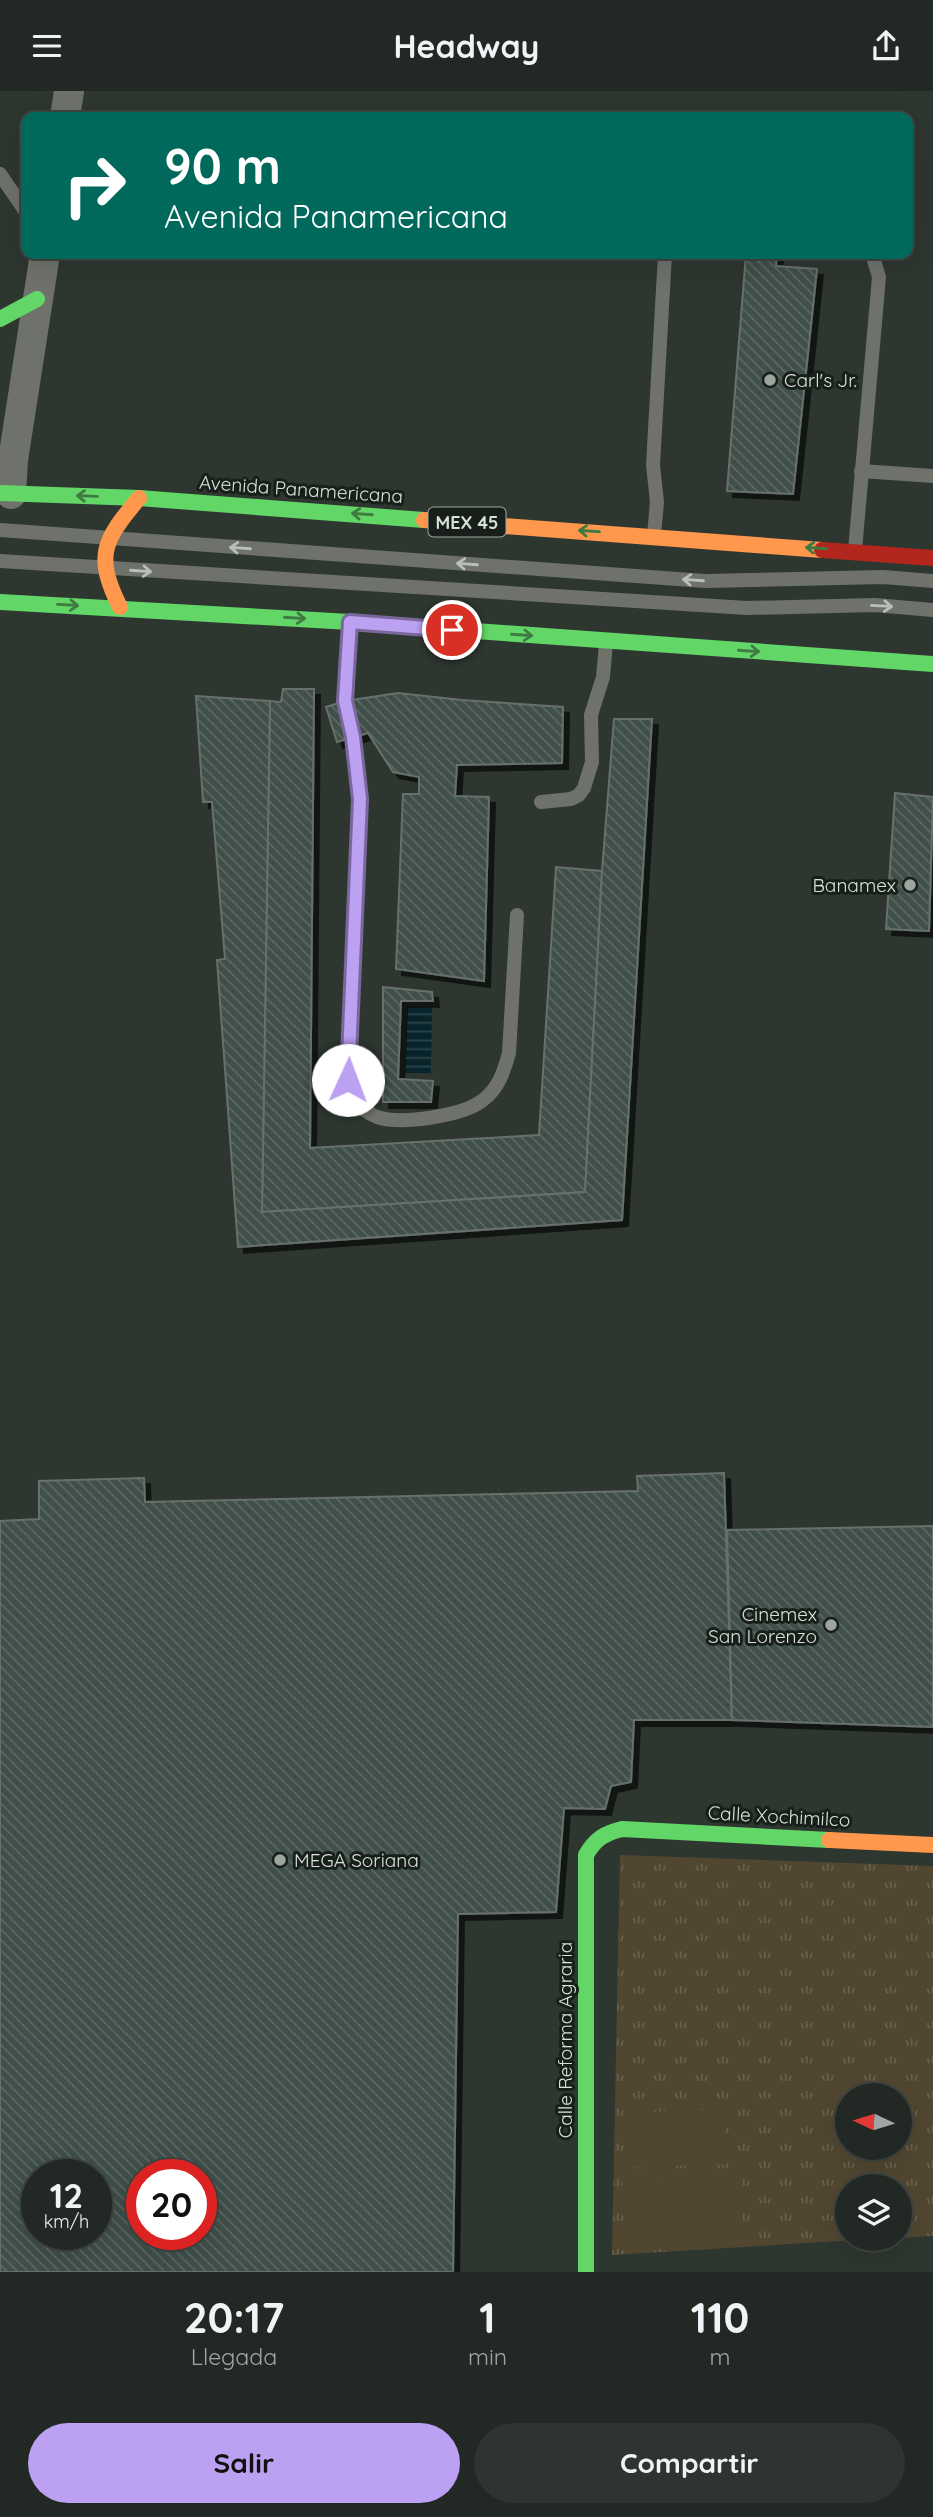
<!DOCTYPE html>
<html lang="es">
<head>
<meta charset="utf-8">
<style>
	body { margin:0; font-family:Quicksand,sans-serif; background:#2e3431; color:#f1f3f6; height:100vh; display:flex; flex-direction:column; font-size:26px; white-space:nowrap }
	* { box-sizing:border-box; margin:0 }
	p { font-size:23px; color:#a2a6a6 }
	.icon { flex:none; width:38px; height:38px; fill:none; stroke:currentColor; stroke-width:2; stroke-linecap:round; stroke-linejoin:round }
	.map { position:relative; height:2181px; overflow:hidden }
	.details { display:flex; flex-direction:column; background:#222824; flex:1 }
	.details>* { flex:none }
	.guide { position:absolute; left:21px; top:21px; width:892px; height:147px; border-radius:14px; box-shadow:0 7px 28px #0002,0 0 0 2px #3f4441; background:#00695c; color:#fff; overflow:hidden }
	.needle { width:46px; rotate:274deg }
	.buttons { position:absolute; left:835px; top:1992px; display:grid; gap:14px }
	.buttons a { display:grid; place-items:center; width:77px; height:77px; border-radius:50%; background:#222824; box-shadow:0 7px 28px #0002,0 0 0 2px #3f4441; font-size:35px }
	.speed { position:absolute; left:21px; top:2068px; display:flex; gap:14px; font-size:35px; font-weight:700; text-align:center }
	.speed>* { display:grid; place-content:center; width:91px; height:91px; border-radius:50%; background:#222824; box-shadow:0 7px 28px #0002,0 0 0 2px #3f4441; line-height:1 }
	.speed small { font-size:18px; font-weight:400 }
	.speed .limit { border:10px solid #d22; background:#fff; color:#111 }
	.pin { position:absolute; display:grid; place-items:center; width:60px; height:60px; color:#fff; margin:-30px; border:4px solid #fff; border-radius:50%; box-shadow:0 2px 7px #0007 }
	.me { position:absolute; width:77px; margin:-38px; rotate:2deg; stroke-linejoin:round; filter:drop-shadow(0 0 5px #0008) }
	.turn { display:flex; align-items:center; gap:24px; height:147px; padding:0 28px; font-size:32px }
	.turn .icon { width:91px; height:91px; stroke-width:2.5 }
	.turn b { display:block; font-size:49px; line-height:60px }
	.eta { display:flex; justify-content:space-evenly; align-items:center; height:119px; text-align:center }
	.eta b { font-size:42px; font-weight:700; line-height:49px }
	.button { display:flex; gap:14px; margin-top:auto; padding:14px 28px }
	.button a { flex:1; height:80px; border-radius:42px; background:#bca0f2; color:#111; font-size:28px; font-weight:700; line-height:80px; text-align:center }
	.button a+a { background:#2e3431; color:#f1f3f6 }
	header { display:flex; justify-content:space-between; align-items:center; height:91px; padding:0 28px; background:#222824; font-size:32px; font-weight:700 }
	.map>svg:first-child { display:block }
	.park { fill:url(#park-tufts); fill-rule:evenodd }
	.pitch { fill:#514731 }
	.water { fill:url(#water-rules) }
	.building { fill:url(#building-back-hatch); stroke:#68706c; stroke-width:2; fill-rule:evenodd; filter:url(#shadow) }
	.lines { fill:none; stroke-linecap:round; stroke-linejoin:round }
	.lane { stroke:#6f726b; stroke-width:14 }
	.street { stroke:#6f726b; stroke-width:30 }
	.fast { stroke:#63d668; stroke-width:16 }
	.slow { stroke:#ff974d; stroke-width:16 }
	.jam { stroke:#b3261e; stroke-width:16 }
	.oneway { stroke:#3e7a41 }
	.oneway2 { stroke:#b8c0b8 }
	.route-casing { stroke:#7a689d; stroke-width:18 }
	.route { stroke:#bca0f2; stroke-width:12 }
	.poi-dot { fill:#9ca59e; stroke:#181f1a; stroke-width:2.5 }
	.labels { text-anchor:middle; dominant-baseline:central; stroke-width:6; stroke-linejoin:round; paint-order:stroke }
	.shield { fill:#181f1a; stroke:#9ea7a0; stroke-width:2 }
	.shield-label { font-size:18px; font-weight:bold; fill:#d7e1d9 }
	.poi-label { font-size:19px; fill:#d7e1d9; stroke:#181f1a; text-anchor:start }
	.street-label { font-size:19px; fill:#d7e1d9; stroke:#181f1a }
</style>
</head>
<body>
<header><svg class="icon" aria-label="menu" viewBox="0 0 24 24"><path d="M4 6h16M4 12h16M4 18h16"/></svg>Headway<svg class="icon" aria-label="share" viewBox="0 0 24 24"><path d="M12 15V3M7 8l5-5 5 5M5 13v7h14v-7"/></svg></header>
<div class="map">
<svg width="933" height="2181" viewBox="0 0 933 2181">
	<defs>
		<pattern id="park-tufts" width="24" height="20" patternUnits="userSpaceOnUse" patternTransform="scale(1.75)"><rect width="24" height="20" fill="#514731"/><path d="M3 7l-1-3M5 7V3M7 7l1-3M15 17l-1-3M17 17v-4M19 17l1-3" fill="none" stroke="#69614e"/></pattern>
		<pattern id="water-rules" width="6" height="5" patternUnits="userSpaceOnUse" patternTransform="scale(1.75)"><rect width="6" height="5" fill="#08242a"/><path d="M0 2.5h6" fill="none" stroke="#2b4448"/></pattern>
		<pattern id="building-back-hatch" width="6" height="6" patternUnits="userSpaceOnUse" patternTransform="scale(1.75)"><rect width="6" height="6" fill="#404f4a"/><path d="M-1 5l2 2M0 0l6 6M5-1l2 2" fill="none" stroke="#5b6864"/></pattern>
		<filter id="shadow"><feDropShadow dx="6" dy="6" stdDeviation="0" flood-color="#0009"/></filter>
	</defs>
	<rect width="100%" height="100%" fill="#2e3630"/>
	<!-- park -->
	<path class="park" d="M620 1764 933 1775V2145L900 2147V2095H847V2147H888L612 2164ZM847 2004H900V2056H847Z"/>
	<!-- pitch -->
	<g class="pitch">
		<path d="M725 2018 727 2073 624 2077V2022Z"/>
		<path d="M741 2084 743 2148 625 2152 622 2089Z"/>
	</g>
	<!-- water -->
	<path class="water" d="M407 916 432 917 431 982H405Z"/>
	<!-- building -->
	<g class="building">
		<path d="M746 163H777L776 175 817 178 793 403 727 400Z"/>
		<path d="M283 598H314L310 1057 539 1044 556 776 602 780 585 1101 262 1121 270 610 281 611Z"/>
		<path d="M398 602 462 609 563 616 562 672 457 674 455 705 489 706 484 890 396 878 403 703H419V686L393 681 368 642 337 651 326 616 345 610Z"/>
		<path d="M196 605 270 610 262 1121 585 1101 602 780 614 628H652L622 1129 238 1156 217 869 225 868 212 711H203Z"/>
		<path d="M895 702 933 706 929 840 886 838Z"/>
		<path d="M383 896 432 901 433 910H401L398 988 433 990 431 1011H383Z"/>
		<path d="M724 1382 732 1629H634L631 1691 611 1695 605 1718 564 1717 556 1821 458 1823 453 2181H0V1430L39 1428V1390L144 1387 145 1411 638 1400 637 1385ZM37 2084H96V2144H37ZM142 2084H201V2144H142Z"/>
		<path d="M933 1435V1636L732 1629 727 1439Z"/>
	</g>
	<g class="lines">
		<!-- lane -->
		<g class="lane">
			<path d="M0 83 26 121"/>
			<path d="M861 380 933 385"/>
			<path d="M0 439 705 490 883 486 933 490"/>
			<path d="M654 444 657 411 653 374 665 163"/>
			<path d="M855 459 879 186 872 163"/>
			<path d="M0 470 747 517 875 514 933 519"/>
			<path d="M349 532 345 610 353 646 360 708 348 989C352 1005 359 1019 377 1026 401 1034 463 1025 483 1009 499 997 504 980 509 962L517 824"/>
			<path d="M541 711 571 708 579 704 584 697 592 671 591 624 603 586 606 552"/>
		</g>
		<!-- street -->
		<g class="street">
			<path d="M65 26 69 0"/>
			<path d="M11 403 13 369 45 163"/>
		</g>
		<!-- fast -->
		<g class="fast">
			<path d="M0 228 37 208"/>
			<path d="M0 402 139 407 424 429"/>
			<path d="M0 511 350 531 933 573"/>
			<path d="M586 2181V1764C595 1748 605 1742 622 1738L829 1749"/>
		</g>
		<!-- slow -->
		<g class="slow">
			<path d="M424 429 822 459"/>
			<path d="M120 516C94 464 104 449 139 407"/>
			<path d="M829 1749 933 1754"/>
		</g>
		<!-- jam -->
		<path class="jam" d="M822 459 933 467"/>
	</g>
	<!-- one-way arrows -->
	<defs><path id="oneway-shaft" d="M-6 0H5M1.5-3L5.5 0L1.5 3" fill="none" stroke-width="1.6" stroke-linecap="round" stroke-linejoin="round" transform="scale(1.75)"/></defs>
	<g class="oneway">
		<use href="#oneway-shaft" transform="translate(87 405) rotate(-178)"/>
		<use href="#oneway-shaft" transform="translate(362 423) rotate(-176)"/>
		<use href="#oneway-shaft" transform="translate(589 440) rotate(-176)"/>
		<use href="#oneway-shaft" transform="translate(816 457) rotate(-176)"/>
		<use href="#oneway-shaft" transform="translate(68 514) rotate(3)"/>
		<use href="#oneway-shaft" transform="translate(295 527) rotate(4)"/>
		<use href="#oneway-shaft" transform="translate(522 544) rotate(4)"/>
		<use href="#oneway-shaft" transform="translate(749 560) rotate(4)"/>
	</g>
	<g class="oneway2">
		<use href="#oneway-shaft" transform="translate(240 457) rotate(-176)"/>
		<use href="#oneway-shaft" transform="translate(467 473) rotate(-176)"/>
		<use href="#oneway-shaft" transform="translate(141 480) rotate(4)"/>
		<use href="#oneway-shaft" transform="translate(693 489) rotate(-176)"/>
		<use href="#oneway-shaft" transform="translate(882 515) rotate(3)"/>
	</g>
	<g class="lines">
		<defs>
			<path id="route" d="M348 989 360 708 353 646 345 610 350 531 452 539"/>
		</defs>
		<!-- route casing -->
		<use href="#route" class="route-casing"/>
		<!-- route -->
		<use href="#route" class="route"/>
	</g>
	<!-- markers -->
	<g class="poi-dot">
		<circle cx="770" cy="289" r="7"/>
		<circle cx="910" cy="794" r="7"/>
		<circle cx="831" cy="1534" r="7"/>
		<circle cx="280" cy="1769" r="7"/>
	</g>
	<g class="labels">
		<!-- shield labels -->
		<rect class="shield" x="428.5" y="416.5" width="77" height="29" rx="5"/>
		<g class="shield-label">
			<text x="467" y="431">MEX 45</text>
		</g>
		<!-- poi labels -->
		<g class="poi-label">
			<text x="784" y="289">Carl's Jr.</text>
			<text x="896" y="794" text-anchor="end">Banamex</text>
			<text x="817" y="1523" text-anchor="end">Cinemex<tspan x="817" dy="22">San Lorenzo</tspan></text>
			<text x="294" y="1769">MEGA Soriana</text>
		</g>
		<!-- street labels -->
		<g class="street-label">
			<text transform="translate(301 398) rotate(4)">Avenida Panamericana</text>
			<text transform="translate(779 1725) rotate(3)">Calle Xochimilco</text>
			<text transform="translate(565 1949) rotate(-90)">Calle Reforma Agraria</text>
		</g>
	</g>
</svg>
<div class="buttons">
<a><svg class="needle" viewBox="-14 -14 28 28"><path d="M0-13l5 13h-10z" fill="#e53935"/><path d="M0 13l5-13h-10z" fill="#a2a6a6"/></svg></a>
<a><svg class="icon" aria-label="layers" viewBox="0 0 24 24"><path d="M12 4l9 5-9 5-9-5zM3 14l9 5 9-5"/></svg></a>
</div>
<div class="speed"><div>12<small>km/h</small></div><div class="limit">20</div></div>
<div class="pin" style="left:452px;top:539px;background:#d93025"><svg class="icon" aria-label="arrive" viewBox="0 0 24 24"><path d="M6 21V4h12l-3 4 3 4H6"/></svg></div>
<svg class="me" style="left:348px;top:989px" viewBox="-20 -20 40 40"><circle r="19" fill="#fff"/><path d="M0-13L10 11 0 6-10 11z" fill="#bca0f2"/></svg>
<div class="guide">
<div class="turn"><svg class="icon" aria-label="right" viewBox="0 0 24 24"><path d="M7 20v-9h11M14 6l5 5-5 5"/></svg><div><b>90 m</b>Avenida Panamericana</div></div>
</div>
</div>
<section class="details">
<div class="eta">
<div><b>20:17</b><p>Llegada</p></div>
<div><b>1</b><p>min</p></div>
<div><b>110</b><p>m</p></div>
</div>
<div class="button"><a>Salir</a><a>Compartir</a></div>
</section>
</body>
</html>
